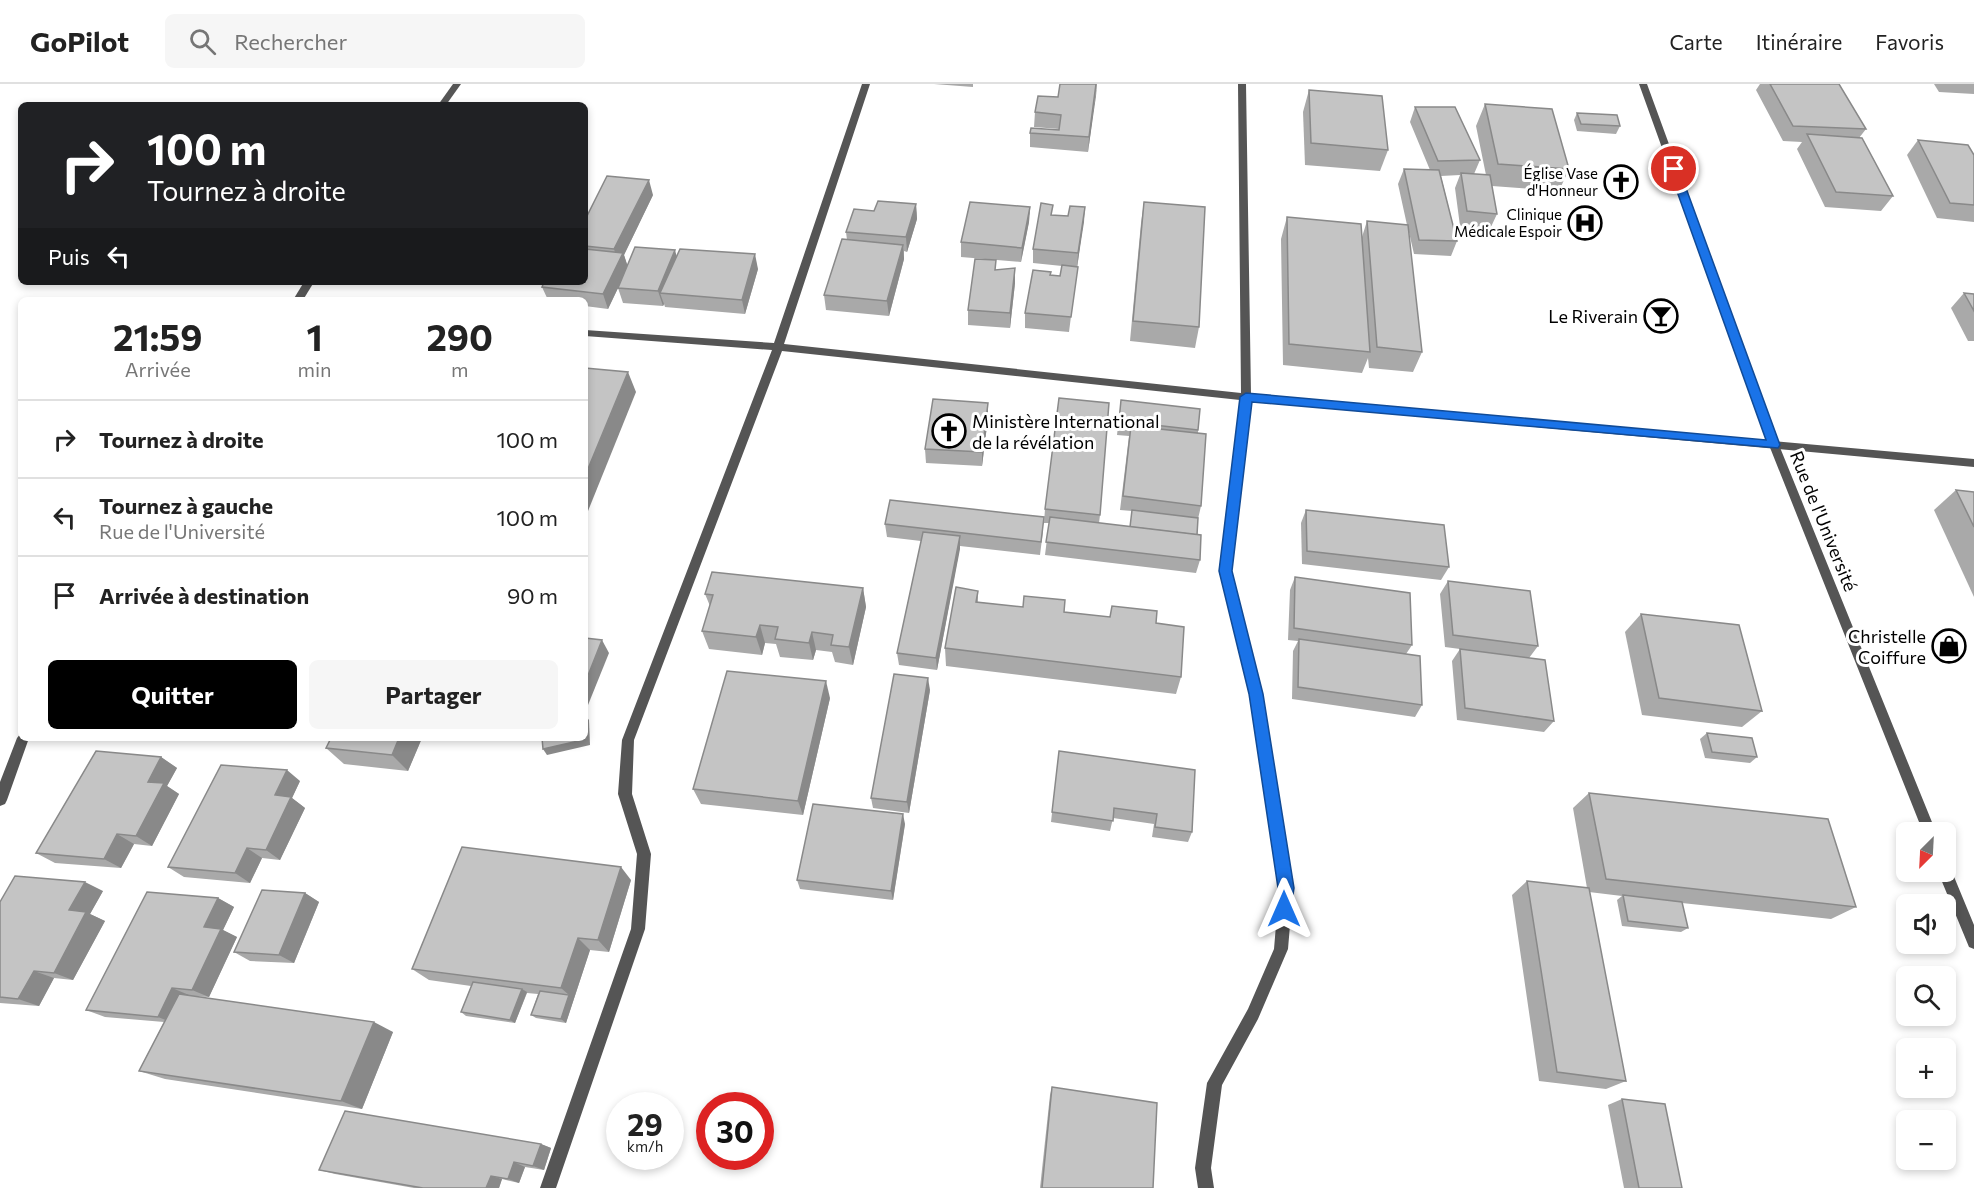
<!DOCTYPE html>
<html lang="fr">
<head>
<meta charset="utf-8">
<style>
	body { margin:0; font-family:Commissioner,sans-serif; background:#f6f6f6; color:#222; height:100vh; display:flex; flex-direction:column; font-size:22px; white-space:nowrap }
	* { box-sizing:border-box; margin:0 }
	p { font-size:20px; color:#767676 }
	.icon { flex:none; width:33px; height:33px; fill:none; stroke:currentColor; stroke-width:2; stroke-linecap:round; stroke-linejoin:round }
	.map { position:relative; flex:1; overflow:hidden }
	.sheet { position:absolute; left:18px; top:213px; width:570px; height:444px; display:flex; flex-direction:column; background:#fff; border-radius:9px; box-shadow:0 3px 9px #0003 }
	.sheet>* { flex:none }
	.guide { position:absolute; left:18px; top:18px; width:570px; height:183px; border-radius:9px; box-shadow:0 3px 9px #0003; background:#202124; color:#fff; overflow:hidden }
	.needle { width:39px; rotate:204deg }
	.buttons { position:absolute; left:1896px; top:738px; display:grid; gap:12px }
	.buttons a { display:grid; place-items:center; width:60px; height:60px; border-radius:9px; background:#fff; box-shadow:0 3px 9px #0003; font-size:30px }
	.speed { position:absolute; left:606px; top:1008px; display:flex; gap:12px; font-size:30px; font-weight:700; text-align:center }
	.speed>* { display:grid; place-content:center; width:78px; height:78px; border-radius:50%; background:#fff; box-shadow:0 3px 9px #0003; line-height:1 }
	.speed small { font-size:15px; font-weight:400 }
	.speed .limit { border:9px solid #d22; background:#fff; color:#111 }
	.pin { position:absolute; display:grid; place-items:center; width:51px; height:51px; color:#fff; margin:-26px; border:3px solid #fff; border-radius:50%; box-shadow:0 2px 6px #0007 }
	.me { position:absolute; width:66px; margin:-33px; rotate:0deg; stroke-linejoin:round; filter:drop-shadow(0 0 4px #0008) }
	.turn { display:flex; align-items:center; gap:21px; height:126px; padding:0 30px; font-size:27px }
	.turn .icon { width:78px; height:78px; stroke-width:2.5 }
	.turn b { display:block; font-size:42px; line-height:51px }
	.then { display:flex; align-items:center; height:57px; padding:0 30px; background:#0003; gap:12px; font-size:22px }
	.eta { display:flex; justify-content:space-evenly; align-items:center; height:102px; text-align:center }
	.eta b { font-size:36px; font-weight:700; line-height:42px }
	.action { display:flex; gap:12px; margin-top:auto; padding:12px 30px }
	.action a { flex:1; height:69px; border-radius:9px; background:#000; color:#fff; font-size:24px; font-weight:700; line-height:69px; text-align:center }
	.action a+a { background:#f6f6f6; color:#222 }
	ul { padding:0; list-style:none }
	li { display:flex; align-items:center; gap:18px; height:78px; padding:0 30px; border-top:2px solid #e0e0e0 }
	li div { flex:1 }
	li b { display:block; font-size:22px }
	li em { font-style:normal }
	header { display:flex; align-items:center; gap:36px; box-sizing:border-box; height:84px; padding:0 30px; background:#fff; border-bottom:2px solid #e0e0e0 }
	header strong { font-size:28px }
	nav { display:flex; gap:33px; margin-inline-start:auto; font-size:21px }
	.search { width:420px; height:54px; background:#f6f6f6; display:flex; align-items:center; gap:15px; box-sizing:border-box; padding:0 21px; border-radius:9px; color:#767676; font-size:22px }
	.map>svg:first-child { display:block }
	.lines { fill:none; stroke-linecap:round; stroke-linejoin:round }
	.minor { fill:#555; fill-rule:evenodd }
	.tertiary { fill:#555; fill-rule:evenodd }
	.wall { fill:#a9a9a9 }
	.shaded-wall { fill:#898989 }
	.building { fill:#c4c4c4; stroke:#898989; stroke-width:1.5 }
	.route { fill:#1a73e8; stroke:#114b97; stroke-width:1.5 }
	.labels { text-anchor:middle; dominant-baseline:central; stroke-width:6; stroke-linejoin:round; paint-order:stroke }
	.far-poi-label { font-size:15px; fill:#000; stroke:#fff; text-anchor:end }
	.poi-label { font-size:18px; fill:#000; stroke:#fff; text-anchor:end }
	.street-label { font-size:18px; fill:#000; stroke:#fff }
</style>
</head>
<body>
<header>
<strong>GoPilot</strong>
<div class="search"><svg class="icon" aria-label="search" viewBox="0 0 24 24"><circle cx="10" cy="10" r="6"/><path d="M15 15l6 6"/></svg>Rechercher</div>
<nav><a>Carte</a><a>Itinéraire</a><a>Favoris</a></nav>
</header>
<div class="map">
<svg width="1974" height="1104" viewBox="0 0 1974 1104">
	<rect width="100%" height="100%" fill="#fff"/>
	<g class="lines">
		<!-- minor -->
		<g class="minor">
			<path d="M453 0H461L446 21H438Z"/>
			<path d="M862 0H870L784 260 1241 309 1238 0H1246L1251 310 1974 375V383L1251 317 1231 487 1262 610 1293 805 1288 865 1258 935 1222 1001 1211 1084 1214 1104H1198L1195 1084 1207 999 1248 925 1274 865 1279 805 1250 610 1219 487 1240 316 782 267 634 656 632 710 651 770 645 845 556 1104H540L631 845 637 770 618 710 622 656 772 266 585 252V246L774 259Z"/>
			<path d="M304 198H314L303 216H293Z"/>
			<path d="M21 649V654H29L7 716 5 720 0 722V698L17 654Z"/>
		</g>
		<!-- tertiary -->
		<g class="tertiary">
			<path d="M1639 0H1647L1779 361 1936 748H1923L1769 361Z"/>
			<path d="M1946 782 1950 783 1974 841V865L1969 863 1938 788H1946Z"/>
		</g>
	</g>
	<!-- wall -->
	<g class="wall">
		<path d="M934 0H973V3Z"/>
		<path d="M1097 0 1088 68 1030 63V49L1059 45 1034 43 1035 28 1058 13Z"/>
		<path d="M1760 0H1839L1866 45 1859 54 1893 112 1881 127 1825 123 1797 65 1802 58 1783 57 1756 6Z"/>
		<path d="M1934 0H1974V10L1939 8Z"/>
		<path d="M1309 6 1388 66 1380 87 1305 81 1303 28Z"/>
		<path d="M1485 20 1569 85 1559 107 1492 102 1497 130 1490 145 1460 142 1455 104 1460 91 1441 92 1457 157 1451 172 1414 170 1408 144 1422 268 1413 288 1369 284 1368 274 1362 289 1283 281 1281 155 1287 133 1362 153 1367 137 1407 141 1398 100 1404 85 1430 86 1410 38 1415 23 1480 76 1474 90 1486 91 1476 42Z"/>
		<path d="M1577 29 1620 42 1616 50 1577 47 1574 36Z"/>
		<path d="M1918 56 1974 71V138L1937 134 1907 71Z"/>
		<path d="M653 111 624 171 627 181 677 172 758 185 745 230 665 223 664 220 663 222 623 219 618 204 608 225 585 222V216H548L542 203 585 198V136Z"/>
		<path d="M1144 118 1199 243 1195 264 1130 257 1141 139Z"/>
		<path d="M916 120 917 135 907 168 904 167V175L889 232 826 226 824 211 847 156 846 148 874 127Z"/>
		<path d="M1030 123 1029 138 1021 178 961 173V158Z"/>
		<path d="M1085 123 1069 248 1025 244V229L1060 192 1062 182 1033 179V165L1052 131 1068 132Z"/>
		<path d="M996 186 1015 199 1010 244 968 241V226Z"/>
		<path d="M1964 209 1974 210V257H1968L1951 224Z"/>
		<path d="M1121 316 1198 346V350L1201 422 1198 435 1197 451 1200 476 1196 489 1045 471 1049 439H1044L1045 425 1100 431 1099 439 1130 443 1132 427 1120 426 1129 352 1117 351Z"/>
		<path d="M988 333 982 382 926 379 925 365Z"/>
		<path d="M1956 406 1974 408V513L1934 426Z"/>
		<path d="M1306 426 1449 483 1441 496 1302 480 1301 439Z"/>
		<path d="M885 440 1043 447 1040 471 960 462 937 586 899 581 897 569 921 457 887 453Z"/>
		<path d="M1295 493 1412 561 1406 570 1422 621 1415 633 1292 615 1293 567 1298 557 1288 556 1290 506Z"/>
		<path d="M1448 497 1538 562 1529 574 1554 637 1544 648 1457 636 1452 577 1460 565 1445 563 1440 510Z"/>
		<path d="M863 504 866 523 853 581 835 578 832 568 816 566 813 576 780 573 776 560 765 559 762 571 709 565 702 547 710 522 705 510Z"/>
		<path d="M978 507V518L1156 539 1181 593 1176 610 946 582 945 564Z"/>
		<path d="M1641 530 1762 627 1742 643 1642 631 1625 548Z"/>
		<path d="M930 606 909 729 873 724 871 714Z"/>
		<path d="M830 614 803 731 701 720 693 705Z"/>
		<path d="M1707 649 1757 673 1750 679 1705 674 1700 655Z"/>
		<path d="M331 654H422L408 687 344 680 326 664Z"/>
		<path d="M1059 667 1192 748 1188 758 1152 753 1154 740 1113 734 1110 747 1051 738Z"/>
		<path d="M161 673 177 684 167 702 179 710 152 762 134 760 121 784 55 779 36 769Z"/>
		<path d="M300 697 292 714 305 724 280 776 262 774 250 799 184 793 168 783Z"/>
		<path d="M1589 709 1856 823 1831 835 1682 819 1688 844 1681 848 1622 842 1617 816 1622 812 1589 808 1626 997 1606 1005 1539 997 1512 811 1527 797 1587 804 1573 724Z"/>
		<path d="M905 740 893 816 800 805 797 796Z"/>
		<path d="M631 796 609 868 590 866 566 939 536 934 531 931 538 910 527 909 515 939 466 932 461 928 471 902 429 896 412 885Z"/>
		<path d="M103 807 90 830 105 837 73 896 54 894 39 922 0 919V818Z"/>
		<path d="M305 809 319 818 294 879 250 877 234 868Z"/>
		<path d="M218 814 234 823 223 846 237 853 209 913 189 912 393 948 362 1025 165 995 139 987 164 938 105 933 86 926Z"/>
		<path d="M1052 1003 1153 1104H1040L1050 1011Z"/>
		<path d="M1622 1015 1682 1104H1624L1608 1021Z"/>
		<path d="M541 1060 551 1064 544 1086 525 1083 519 1099 502 1095 499 1104H414L335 1090 319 1086Z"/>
	</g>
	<!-- shaded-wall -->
	<g class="shaded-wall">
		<path d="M1097 0 1096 12 1088 68 1089 53Z"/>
		<path d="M649 96 653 111 624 171 628 183 608 225 603 210 618 178 614 165Z"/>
		<path d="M916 120 917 135 907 168 906 153Z"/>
		<path d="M1030 123 1029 138 1021 178 1022 164Z"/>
		<path d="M1085 123 1084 138 1077 183 1078 169Z"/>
		<path d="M903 161 904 175 889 232 887 217Z"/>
		<path d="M675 166 679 181 660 209 664 220 663 222 658 207Z"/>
		<path d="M755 170 758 185 745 230 742 216Z"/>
		<path d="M1015 184V199L1010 244V229Z"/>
		<path d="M628 288 636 308 586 432 585 430V392Z"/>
		<path d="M988 319V333L982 382V368Z"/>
		<path d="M960 452V465L937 586 936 574Z"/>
		<path d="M863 504 866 523 853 581 849 563Z"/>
		<path d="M760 541 765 559 762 571 756 553Z"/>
		<path d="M812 548 816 566 813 576 809 559Z"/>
		<path d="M602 556 609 569 586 626 585 625V599Z"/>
		<path d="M928 594 930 606 909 729 907 718Z"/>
		<path d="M826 597 830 614 803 731 798 717Z"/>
		<path d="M585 631 589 636 590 661 547 671 543 665Z"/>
		<path d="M399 654H422L408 687 392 671Z"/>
		<path d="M161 673 177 684 167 702 179 710 152 762 136 752 148 698Z"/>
		<path d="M287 686 300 697 292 714 305 724 280 776 266 766 275 711Z"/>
		<path d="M903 730 905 740 893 816 891 807Z"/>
		<path d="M117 750 134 760 121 784 104 775Z"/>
		<path d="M247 764 262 774 250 799 235 789Z"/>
		<path d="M621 783 631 796 609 868 598 856Z"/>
		<path d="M85 798 103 807 90 830 105 837 73 896 54 889 69 826Z"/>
		<path d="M305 809 319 818 294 879 279 871Z"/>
		<path d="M218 814 234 823 223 846 237 853 209 913 192 906 204 843Z"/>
		<path d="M578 854 590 866 566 939 561 935 569 911 561 904Z"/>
		<path d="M34 887 54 894 39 922 18 915Z"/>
		<path d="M172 904 189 911 176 940 158 933Z"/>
		<path d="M522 905 527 908 515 939 510 936Z"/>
		<path d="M374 938 393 948 362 1025 341 1017Z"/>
		<path d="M541 1060 551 1064 544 1086 533 1082Z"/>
		<path d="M514 1078 525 1083 519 1099 508 1095Z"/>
		<path d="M491 1092 502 1095 499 1104H486Z"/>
	</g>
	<!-- building -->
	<g class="building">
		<path d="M1060 0H1096L1089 53 1030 49 1031 44 1059 46 1061 31 1035 28 1038 12 1058 13Z"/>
		<path d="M1770 0H1839L1866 45 1793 42Z"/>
		<path d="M1309 6 1382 12 1388 66 1311 59Z"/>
		<path d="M1485 20 1552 25 1569 85 1498 80Z"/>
		<path d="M1415 23H1455L1480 76 1438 77Z"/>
		<path d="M1577 29 1617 31 1620 42 1581 40Z"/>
		<path d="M1807 50 1862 54 1893 112 1836 108Z"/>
		<path d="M1918 56 1968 61 1974 71V121L1950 119Z"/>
		<path d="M1404 85 1439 86 1457 157 1419 156Z"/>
		<path d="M1461 89 1490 91 1497 130 1467 127Z"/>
		<path d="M607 92 649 96 614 165 585 162V136Z"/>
		<path d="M878 117 916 120 906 153 846 148 854 125 874 127Z"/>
		<path d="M970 118 1030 123 1022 164 961 158Z"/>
		<path d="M1144 118 1205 123 1199 243 1133 237Z"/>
		<path d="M1041 119 1053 121 1051 131 1068 132 1070 122 1085 123 1078 169 1033 165Z"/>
		<path d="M1287 133 1361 140 1370 268 1289 260Z"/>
		<path d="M1367 137 1408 141 1422 268 1377 263Z"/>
		<path d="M842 155 903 161 887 217 824 211Z"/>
		<path d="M635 163 675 166 658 207 618 204Z"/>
		<path d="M585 165 623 169 603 210 542 203 544 198H585Z"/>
		<path d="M680 165 755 170 742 216 660 209Z"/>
		<path d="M975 175 996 176 995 186 1015 184 1010 229 968 226Z"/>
		<path d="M1062 181 1078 183 1071 233 1025 229 1033 186 1051 188 1050 191 1060 192Z"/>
		<path d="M1964 209 1974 210V227Z"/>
		<path d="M585 284 628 288 585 392Z"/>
		<path d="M1059 314 1109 319 1100 431 1045 425Z"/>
		<path d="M933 315 988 319 982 368 925 365Z"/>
		<path d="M1121 316 1200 325 1198 346 1119 337Z"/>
		<path d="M1131 342 1206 350 1201 422 1123 412Z"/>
		<path d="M1956 406 1974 408V443Z"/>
		<path d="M890 416 1044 433 1041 458 885 440Z"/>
		<path d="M1132 426 1198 434 1197 451 1130 443Z"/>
		<path d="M1306 426 1444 441 1449 483 1307 467Z"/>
		<path d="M1050 433 1201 451 1200 476 1046 458Z"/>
		<path d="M923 448 960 452 936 574 897 569Z"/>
		<path d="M712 488 863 504 849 563 831 561 833 551 812 548 809 559 775 555 778 543 760 541 756 553 702 547 713 511 705 510Z"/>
		<path d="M1295 493 1410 509 1412 561 1294 544Z"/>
		<path d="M1448 497 1530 507 1538 562 1453 551Z"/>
		<path d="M956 503 978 507 976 518 1023 523 1024 512 1065 516 1064 528 1110 533 1112 522 1157 527 1156 539 1184 543 1181 593 945 564Z"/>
		<path d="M1641 530 1739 541 1762 627 1659 614Z"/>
		<path d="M585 554 602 556 585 599Z"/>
		<path d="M1299 555 1420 572 1422 621 1298 603Z"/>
		<path d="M1460 565 1545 576 1554 637 1465 624Z"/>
		<path d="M727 587 826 597 798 717 693 705Z"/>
		<path d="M894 590 928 594 907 718 871 714Z"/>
		<path d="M585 631 587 655 543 665 542 654H585Z"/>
		<path d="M1707 649 1752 654 1757 673 1712 668Z"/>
		<path d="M331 654H399L392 671 326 664Z"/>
		<path d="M96 667 161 673 148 698 164 699 136 752 117 750 104 775 36 769Z"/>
		<path d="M1059 667 1195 686 1192 748 1155 743 1157 730 1114 724 1113 737 1052 728Z"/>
		<path d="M221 681 287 686 275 711 291 713 266 766 247 764 235 789 168 783Z"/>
		<path d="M1589 709 1828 735 1856 823 1606 795Z"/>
		<path d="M813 720 903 730 891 807 797 796Z"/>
		<path d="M462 763 621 783 598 856 578 854 561 904 412 885Z"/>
		<path d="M15 792 85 798 69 826 86 828 54 889 34 887 18 915 0 913V818Z"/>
		<path d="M1527 797 1589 804 1626 997 1557 988Z"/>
		<path d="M262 806 305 809 279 871 234 868Z"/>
		<path d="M147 808 218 814 204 843 221 845 192 906 172 904 158 933 86 926Z"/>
		<path d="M1623 811 1682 818 1688 844 1628 837Z"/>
		<path d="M473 898 522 905 510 936 461 928Z"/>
		<path d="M540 907 569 911 561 935 531 931Z"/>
		<path d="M179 910 374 938 341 1017 139 987Z"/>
		<path d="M1052 1003 1157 1019 1153 1104H1042Z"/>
		<path d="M1622 1015 1665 1020 1682 1104H1639Z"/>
		<path d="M345 1027 541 1060 533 1082 514 1078 508 1095 491 1092 486 1104H423L319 1086Z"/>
	</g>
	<!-- route -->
	<path class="route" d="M1674 82 1679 85 1780 361 1778 364 1252 318 1232 487 1263 610 1294 804 1290 830 1284 833 1279 830 1276 825 1278 804 1249 610 1219 487 1240 313 1246 309 1766 356 1669 85Z"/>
	<!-- icons -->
	<defs>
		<symbol id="church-ring" viewBox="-11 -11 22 22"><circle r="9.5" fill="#fff" stroke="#000" stroke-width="1.5"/><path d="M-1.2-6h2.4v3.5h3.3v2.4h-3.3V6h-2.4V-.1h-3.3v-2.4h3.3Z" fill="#000"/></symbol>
		<symbol id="hospital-ring" viewBox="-11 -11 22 22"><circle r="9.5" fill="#fff" stroke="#000" stroke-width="1.5"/><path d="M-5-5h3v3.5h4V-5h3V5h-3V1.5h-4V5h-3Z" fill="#000"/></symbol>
		<symbol id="bar-ring" viewBox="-11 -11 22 22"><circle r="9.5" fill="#fff" stroke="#000" stroke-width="1.5"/><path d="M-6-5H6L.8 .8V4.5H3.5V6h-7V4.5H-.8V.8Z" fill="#000"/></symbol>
		<symbol id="shop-ring" viewBox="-11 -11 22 22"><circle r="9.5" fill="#fff" stroke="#000" stroke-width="1.5"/><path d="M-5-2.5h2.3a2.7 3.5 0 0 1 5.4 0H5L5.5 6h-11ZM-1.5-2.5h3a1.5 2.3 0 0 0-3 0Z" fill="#000"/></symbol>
	</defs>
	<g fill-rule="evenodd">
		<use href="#church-ring" x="1602" y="79" width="38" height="38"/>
		<use href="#hospital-ring" x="1566" y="120" width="38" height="38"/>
		<use href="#bar-ring" x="1642" y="213" width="38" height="38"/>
		<use href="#church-ring" x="930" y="328" width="38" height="38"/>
		<use href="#shop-ring" x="1930" y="543" width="38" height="38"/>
	</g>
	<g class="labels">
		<!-- far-poi labels -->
		<g class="far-poi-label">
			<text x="1598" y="89">Église Vase<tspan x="1598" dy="17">d'Honneur</tspan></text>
			<text x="1562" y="130">Clinique<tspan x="1562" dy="17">Médicale Espoir</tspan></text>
		</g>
		<!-- poi labels -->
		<g class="poi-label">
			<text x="1638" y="232">Le Riverain</text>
			<text x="972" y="337" text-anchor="start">Ministère International<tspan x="972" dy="21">de la révélation</tspan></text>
			<text x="1926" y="552">Christelle<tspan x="1926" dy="21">Coiffure</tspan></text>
		</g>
		<!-- street labels -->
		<g class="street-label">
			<text transform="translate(1824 437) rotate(68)">Rue de l'Université</text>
		</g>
	</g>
</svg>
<div class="buttons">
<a><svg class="needle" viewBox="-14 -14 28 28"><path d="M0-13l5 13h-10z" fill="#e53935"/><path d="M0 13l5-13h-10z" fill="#767676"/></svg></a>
<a><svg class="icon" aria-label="sound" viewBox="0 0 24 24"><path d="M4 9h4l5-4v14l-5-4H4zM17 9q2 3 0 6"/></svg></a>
<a><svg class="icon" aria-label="search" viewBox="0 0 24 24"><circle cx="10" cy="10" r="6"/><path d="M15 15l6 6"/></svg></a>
<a>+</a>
<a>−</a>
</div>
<div class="speed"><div>29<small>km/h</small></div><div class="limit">30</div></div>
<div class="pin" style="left:1674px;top:85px;background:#d93025"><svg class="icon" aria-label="arrive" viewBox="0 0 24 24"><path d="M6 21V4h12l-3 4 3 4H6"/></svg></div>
<svg class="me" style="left:1284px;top:825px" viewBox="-20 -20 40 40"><path d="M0-17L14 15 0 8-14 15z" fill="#1a73e8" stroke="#fff" stroke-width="4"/></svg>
<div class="guide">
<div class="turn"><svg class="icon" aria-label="right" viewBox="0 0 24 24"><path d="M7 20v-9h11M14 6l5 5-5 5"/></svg><div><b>100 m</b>Tournez à droite</div></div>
<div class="then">Puis<svg class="icon" aria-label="left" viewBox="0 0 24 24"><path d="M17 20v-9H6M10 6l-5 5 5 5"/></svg></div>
</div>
<section class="sheet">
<div class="eta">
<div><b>21:59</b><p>Arrivée</p></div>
<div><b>1</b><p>min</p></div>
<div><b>290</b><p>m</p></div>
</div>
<ul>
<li><svg class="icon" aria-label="right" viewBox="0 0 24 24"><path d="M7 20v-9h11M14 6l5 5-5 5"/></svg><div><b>Tournez à droite</b></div><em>100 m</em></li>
<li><svg class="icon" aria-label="left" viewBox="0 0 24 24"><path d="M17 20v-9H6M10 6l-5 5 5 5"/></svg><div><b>Tournez à gauche</b><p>Rue de l'Université</p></div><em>100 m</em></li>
<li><svg class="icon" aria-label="arrive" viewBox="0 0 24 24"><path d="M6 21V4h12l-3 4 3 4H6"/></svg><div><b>Arrivée à destination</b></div><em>90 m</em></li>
</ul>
<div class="action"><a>Quitter</a><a>Partager</a></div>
</section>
</div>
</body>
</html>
